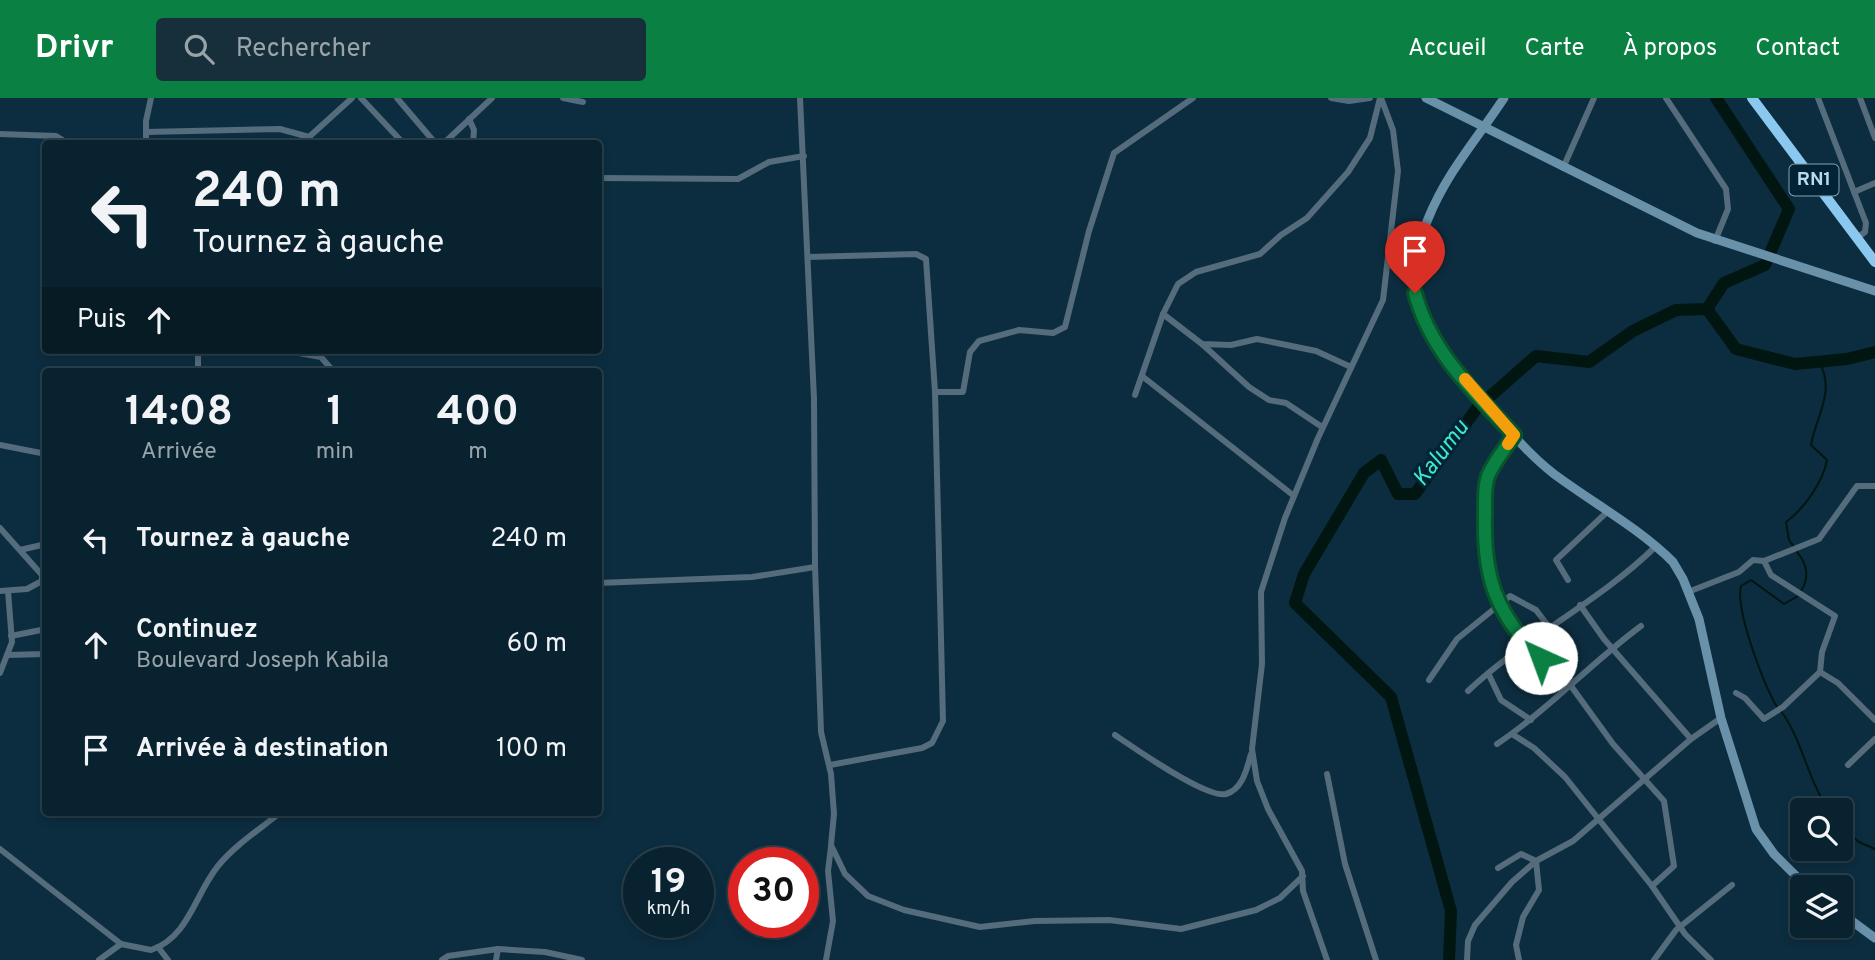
<!DOCTYPE html>
<html lang="fr">
<head>
<meta charset="utf-8">
<style>
	body { margin:0; font-family:Overpass,sans-serif; background:#172f3b; color:#f1f3f6; height:100vh; display:flex; flex-direction:column; font-size:26px; white-space:nowrap }
	* { box-sizing:border-box; margin:0 }
	p { font-size:23px; color:#99a4aa }
	.icon { flex:none; width:38px; height:38px; fill:none; stroke:currentColor; stroke-width:2; stroke-linecap:round; stroke-linejoin:round }
	.map { position:relative; flex:1; overflow:hidden }
	.panel { position:absolute; left:42px; top:270px; width:560px; height:448px; display:flex; flex-direction:column; background:#09222f; border-radius:7px; box-shadow:0 4px 10px #0003,0 0 0 2px #293f4b }
	.panel>* { flex:none }
	.guide { position:absolute; left:42px; top:42px; width:560px; height:214px; border-radius:7px; box-shadow:0 4px 10px #0003,0 0 0 2px #293f4b; background:#09222f; color:#f1f3f6; overflow:hidden }
	.buttons { position:absolute; left:1790px; top:700px; display:grid; gap:14px }
	.buttons a { display:grid; place-items:center; width:63px; height:63px; border-radius:7px; background:#09222f; box-shadow:0 4px 10px #0003,0 0 0 2px #293f4b; font-size:35px }
	.speed { position:absolute; left:623px; top:749px; display:flex; gap:14px; font-size:35px; font-weight:700; text-align:center }
	.speed>* { display:grid; place-content:center; width:91px; height:91px; border-radius:50%; background:#09222f; box-shadow:0 4px 10px #0003,0 0 0 2px #293f4b; line-height:1 }
	.speed small { font-size:18px; font-weight:400 }
	.speed .limit { border:10px solid #d22; background:#fff; color:#111 }
	.pin { position:absolute; display:grid; place-items:center; width:60px; height:60px; color:#fff; margin:-72px -30px; border-radius:50% 50% 50% 0; rotate:-45deg; box-shadow:0 0 7px #0007 }
	.pin .icon { rotate:45deg }
	.me { position:absolute; width:77px; margin:-38px; rotate:317deg; stroke-linejoin:round; filter:drop-shadow(0 0 5px #0008) }
	.turn { display:flex; align-items:center; gap:24px; height:147px; padding:0 35px; font-size:32px }
	.turn .icon { width:91px; height:91px; stroke-width:2.5 }
	.turn b { display:block; font-size:49px; line-height:60px }
	.then { display:flex; align-items:center; height:66px; padding:0 35px; background:#0003; gap:14px; font-size:26px }
	.eta { display:flex; justify-content:space-evenly; align-items:center; height:119px; text-align:center }
	.eta b { font-size:42px; font-weight:700; line-height:49px }
	ul { padding:0; list-style:none }
	li { display:flex; align-items:center; gap:21px; height:105px; padding:0 35px }
	li div { flex:1 }
	li b { display:block; font-size:26px }
	li em { font-style:normal }
	header { display:flex; align-items:center; gap:42px; box-sizing:border-box; height:98px; padding:0 35px; background:#0b8043; color:#fff }
	header strong { font-size:33px }
	nav { display:flex; gap:38px; margin-inline-start:auto; font-size:24px }
	.search { width:490px; height:63px; background:#172f3b; display:flex; align-items:center; gap:18px; box-sizing:border-box; padding:0 24px; border-radius:7px; color:#99a4aa; font-size:26px }
	.map>svg:first-child { display:block }
	.lines { fill:none; stroke-linecap:round; stroke-linejoin:round }
	.stream { stroke:#021611; stroke-width:2 }
	.river { stroke:#021611; stroke-width:12 }
	.street { stroke:#546c7b; stroke-width:6 }
	.secondary { stroke:#6a91aa; stroke-width:9 }
	.highway { stroke:#8bc8ef; stroke-width:10 }
	.route-casing { stroke:#07532c; stroke-width:18 }
	.route { stroke:#0b8043; stroke-width:12 }
	.slow { stroke:#f59e0b; stroke-width:12 }
	.labels { text-anchor:middle; dominant-baseline:central; stroke-width:6; stroke-linejoin:round; paint-order:stroke }
	.shield { fill:#022334; stroke:#84a2b5; stroke-width:2 }
	.shield-label { font-size:19px; font-weight:bold; fill:#bbd9ec }
	.water-label { font-size:23px; font-style:italic; fill:#3ceaca; stroke:#022334 }
</style>
</head>
<body>
<header>
<strong>Drivr</strong>
<div class="search"><svg class="icon" aria-label="search" viewBox="0 0 24 24"><circle cx="10" cy="10" r="6"/><path d="M15 15l6 6"/></svg>Rechercher</div>
<nav><a>Accueil</a><a>Carte</a><a>À propos</a><a>Contact</a></nav>
</header>
<div class="map">
<svg width="1875" height="862" viewBox="0 0 1875 862">
	<rect width="100%" height="100%" fill="#0c2d3f"/>
	<g class="lines">
		<!-- stream -->
		<g class="stream">
			<path d="M1794 449 1789 442 1786 424C1804 411 1823 384 1827 362L1811 347C1816 318 1836 293 1819 264"/>
			<path d="M1797 454C1807 466 1810 479 1801 493"/>
			<path d="M1777 609C1764 587 1735 512 1741 488L1751 482 1784 506 1798 498"/>
			<path d="M1781 613C1803 643 1807 681 1829 712"/>
			<path d="M1841 729 1859 744 1875 751"/>
		</g>
		<!-- river -->
		<g class="river">
			<path d="M1707 211 1736 251 1795 266 1847 261 1875 254"/>
			<path d="M1449 862 1451 813 1391 599 1295 505 1304 476 1364 375 1381 362 1398 396H1415L1477 310 1536 258 1589 264 1633 233 1676 212 1707 211 1724 185 1765 167 1789 111 1716 0"/>
		</g>
		<!-- street -->
		<g class="street">
			<path d="M361 0 404 46"/>
			<path d="M397 0 436 46"/>
			<path d="M563 0 583 4"/>
			<path d="M1331 0 1349 3 1370 0"/>
			<path d="M1666 0 1726 91 1728 111 1715 143"/>
			<path d="M1818 0 1866 125 1865 134 1857 140"/>
			<path d="M1860 0 1875 40"/>
			<path d="M469 21 474 32 473 46"/>
			<path d="M146 34 280 31 309 39 352 0"/>
			<path d="M0 36 56 38 69 46"/>
			<path d="M146 46V23L151 0"/>
			<path d="M443 46 492 0"/>
			<path d="M1563 70 1594 0"/>
			<path d="M598 80 738 81 769 64 804 58"/>
			<path d="M1854 94 1875 85"/>
			<path d="M808 159 916 156 926 161 935 294 943 623 932 645 922 650 830 667"/>
			<path d="M1163 216 1202 246 1231 247 1257 241 1316 253 1351 269"/>
			<path d="M1202 246 1249 289 1269 302 1286 305 1322 329"/>
			<path d="M282 252 321 259 333 273"/>
			<path d="M198 273V252"/>
			<path d="M1142 278 1294 398"/>
			<path d="M935 294H963L970 254 979 243 1019 232 1053 235 1065 229 1089 133 1114 55 1193 0"/>
			<path d="M1135 297 1163 216 1178 186 1196 174 1260 156 1281 137 1307 120 1348 74 1370 40 1380 0"/>
			<path d="M1514 336 1486 385 1485 433 1491 488 1497 505 1521 541 1571 588 1613 646 1664 703 1674 768 1652 788"/>
			<path d="M0 347 46 356"/>
			<path d="M0 430 42 477V483L27 491 0 493"/>
			<path d="M20 452 46 446"/>
			<path d="M1764 463 1771 477 1835 518 1822 554 1820 574"/>
			<path d="M815 469 821 634 831 676 834 716 831 747 845 776 868 798 904 812 980 829 1035 823 1109 822 1181 831 1256 812 1280 800 1303 778"/>
			<path d="M1568 482 1556 462 1607 414"/>
			<path d="M598 485 752 479 815 469 814 301 800 0"/>
			<path d="M1688 494 1739 474 1753 462 1764 463 1819 441 1857 388H1875"/>
			<path d="M1580 507 1604 541 1691 641"/>
			<path d="M11 538 46 531"/>
			<path d="M7 557 46 556"/>
			<path d="M0 575 12 544 8 493"/>
			<path d="M1489 577 1501 602 1531 622"/>
			<path d="M1429 582 1457 541 1510 498 1536 512 1549 529"/>
			<path d="M1468 593C1525 539 1599 504 1655 449"/>
			<path d="M1736 595 1745 600 1764 621 1783 609 1820 574 1838 585 1875 622"/>
			<path d="M1512 636 1534 650 1565 679 1652 788 1685 836 1711 862"/>
			<path d="M1115 637C1133 649 1206 701 1226 696 1243 691 1247 670 1251 656"/>
			<path d="M1497 646C1549 611 1591 565 1641 528"/>
			<path d="M1848 667 1875 641"/>
			<path d="M1327 676 1345 766 1376 862"/>
			<path d="M0 751 121 846 151 852C189 839 195 796 218 768 235 747 260 731 281 714"/>
			<path d="M1498 770 1521 756 1536 763"/>
			<path d="M158 849 168 862"/>
			<path d="M498 851 545 854 582 862"/>
			<path d="M99 862 121 846"/>
			<path d="M442 862 448 858 498 851 496 862"/>
			<path d="M826 862 833 823 828 773 831 749"/>
			<path d="M1327 862 1303 793 1302 773 1268 711 1257 683 1252 651 1262 566 1261 494 1285 420 1318 340 1383 202 1398 73 1393 32 1381 0"/>
			<path d="M1467 862 1468 843 1475 827 1512 784 1536 763 1573 743 1691 641 1721 620"/>
			<path d="M1519 862 1516 847 1523 819 1539 792 1536 763"/>
			<path d="M1654 862 1676 832 1732 787"/>
		</g>
		<!-- secondary -->
		<g class="secondary">
			<path d="M1426 0 1697 135 1875 193"/>
			<path d="M1504 0C1477 41 1447 74 1428 121 1392 206 1433 243 1484 303 1505 328 1528 356 1554 376 1593 405 1639 430 1673 464L1683 481 1699 521 1721 620 1756 731 1774 756 1807 789"/>
			<path d="M1841 815 1875 840"/>
		</g>
		<!-- highway -->
		<path class="highway" d="M1752 0 1875 164"/>
	</g>
	<g class="lines">
		<defs>
			<path id="route" d="M1415 195C1430 253 1474 294 1514 337 1506 350 1494 363 1488 378 1484 389 1485 403 1485 415 1483 478 1495 516 1541 560"/>
		</defs>
		<!-- route casing -->
		<use href="#route" class="route-casing"/>
		<!-- route -->
		<use href="#route" class="route"/>
		<!-- slow -->
		<path class="slow" d="M1465 281 1514 337 1508 346"/>
	</g>
	<g class="labels">
		<!-- shield labels -->
		<rect class="shield" x="1789.5" y="66.5" width="49" height="31" rx="5"/>
		<g class="shield-label">
			<text x="1814" y="82">RN1</text>
		</g>
		<!-- water labels -->
		<g class="water-label">
			<text transform="translate(1442 356) rotate(-53)">Kalumu</text>
		</g>
	</g>
</svg>
<div class="buttons">
<a><svg class="icon" aria-label="search" viewBox="0 0 24 24"><circle cx="10" cy="10" r="6"/><path d="M15 15l6 6"/></svg></a>
<a><svg class="icon" aria-label="layers" viewBox="0 0 24 24"><path d="M12 4l9 5-9 5-9-5zM3 14l9 5 9-5"/></svg></a>
</div>
<div class="speed"><div>19<small>km/h</small></div><div class="limit">30</div></div>
<div class="pin" style="left:1415px;top:195px;background:#d93025"><svg class="icon" aria-label="arrive" viewBox="0 0 24 24"><path d="M6 21V4h12l-3 4 3 4H6"/></svg></div>
<svg class="me" style="left:1541px;top:560px" viewBox="-20 -20 40 40"><circle r="19" fill="#fff"/><path d="M0-13L10 11 0 6-10 11z" fill="#0b8043"/></svg>
<div class="guide">
<div class="turn"><svg class="icon" aria-label="left" viewBox="0 0 24 24"><path d="M17 20v-9H6M10 6l-5 5 5 5"/></svg><div><b>240 m</b>Tournez à gauche</div></div>
<div class="then">Puis<svg class="icon" aria-label="ahead" viewBox="0 0 24 24"><path d="M12 20V5M6 11l6-6 6 6"/></svg></div>
</div>
<section class="panel">
<div class="eta">
<div><b>14:08</b><p>Arrivée</p></div>
<div><b>1</b><p>min</p></div>
<div><b>400</b><p>m</p></div>
</div>
<ul>
<li><svg class="icon" aria-label="left" viewBox="0 0 24 24"><path d="M17 20v-9H6M10 6l-5 5 5 5"/></svg><div><b>Tournez à gauche</b></div><em>240 m</em></li>
<li><svg class="icon" aria-label="ahead" viewBox="0 0 24 24"><path d="M12 20V5M6 11l6-6 6 6"/></svg><div><b>Continuez</b><p>Boulevard Joseph Kabila</p></div><em>60 m</em></li>
<li><svg class="icon" aria-label="arrive" viewBox="0 0 24 24"><path d="M6 21V4h12l-3 4 3 4H6"/></svg><div><b>Arrivée à destination</b></div><em>100 m</em></li>
</ul>
</section>
</div>
</body>
</html>
